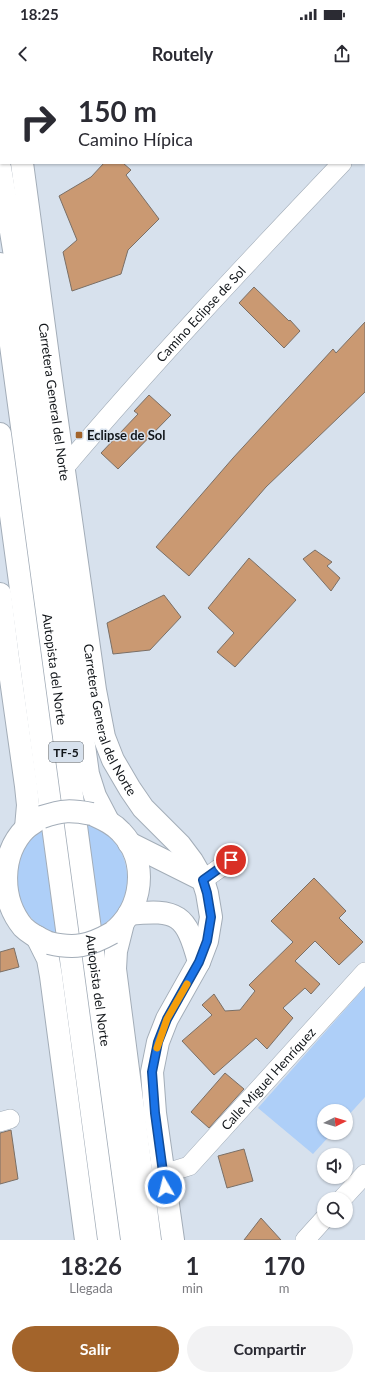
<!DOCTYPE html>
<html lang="es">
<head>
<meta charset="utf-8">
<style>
	body { margin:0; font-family:Lato,sans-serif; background:#f2f2f3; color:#2b2b33; height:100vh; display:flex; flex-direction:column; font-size:15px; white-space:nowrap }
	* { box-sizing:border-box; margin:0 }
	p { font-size:13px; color:#7c7c81 }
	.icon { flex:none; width:22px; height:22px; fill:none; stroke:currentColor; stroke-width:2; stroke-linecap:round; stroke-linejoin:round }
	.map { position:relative; height:1160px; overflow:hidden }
	.side { display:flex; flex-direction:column; background:#fff; flex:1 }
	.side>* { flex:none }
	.hud { position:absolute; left:0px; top:0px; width:365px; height:84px; box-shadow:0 1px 3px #0004; background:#fff; color:#2b2b33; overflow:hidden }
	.needle { width:26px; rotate:85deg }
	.fabs { position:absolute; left:317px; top:1024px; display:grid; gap:8px }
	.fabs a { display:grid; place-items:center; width:36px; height:36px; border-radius:50%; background:#fff; box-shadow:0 1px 3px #0004; font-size:20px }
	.pin { position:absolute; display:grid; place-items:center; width:34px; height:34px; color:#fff; margin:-17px; border:2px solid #fff; border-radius:50%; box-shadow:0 1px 4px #0007 }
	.me { position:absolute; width:44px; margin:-22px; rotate:352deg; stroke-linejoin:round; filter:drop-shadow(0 0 3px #0008) }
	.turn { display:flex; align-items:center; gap:14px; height:84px; padding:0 12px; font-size:18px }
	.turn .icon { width:52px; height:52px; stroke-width:2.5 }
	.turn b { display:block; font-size:28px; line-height:34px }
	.eta { display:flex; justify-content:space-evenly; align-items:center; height:68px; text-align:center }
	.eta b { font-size:24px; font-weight:700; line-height:28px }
	.button { display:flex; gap:8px; margin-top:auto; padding:8px 12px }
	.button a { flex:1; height:46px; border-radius:24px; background:#a3642b; color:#fff; font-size:16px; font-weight:700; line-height:46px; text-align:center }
	.button a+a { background:#f2f2f3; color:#2b2b33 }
	.status { display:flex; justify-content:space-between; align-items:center; height:28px; padding:0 20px; background:#fff; direction:ltr }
	.status svg { height:11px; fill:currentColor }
	header { display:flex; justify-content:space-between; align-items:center; height:52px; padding:0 12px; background:#fff; font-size:18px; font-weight:700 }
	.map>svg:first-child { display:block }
	.green { fill:#aecff8 }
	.building { fill:#ca9972; stroke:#7a6f66 }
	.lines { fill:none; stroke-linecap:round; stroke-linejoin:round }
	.minor-casing { stroke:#a3adb8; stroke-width:20 }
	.major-casing { stroke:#a3adb8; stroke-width:24 }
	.highway-casing { stroke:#a3adb8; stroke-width:24 }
	.minor { stroke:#fff; stroke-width:19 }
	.major { stroke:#fff; stroke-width:22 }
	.highway { stroke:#fff; stroke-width:22 }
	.major-bridge-casing { stroke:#a3adb8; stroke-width:24; stroke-linecap:butt }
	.major-bridge { stroke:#fff; stroke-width:22 }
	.route-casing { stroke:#114b97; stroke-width:10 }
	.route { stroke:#1a73e8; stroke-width:7 }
	.slow { stroke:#f59e0b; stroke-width:7 }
	.poi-dot { fill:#a3642b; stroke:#d7e1ed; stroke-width:1.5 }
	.labels { text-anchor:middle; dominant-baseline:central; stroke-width:3; stroke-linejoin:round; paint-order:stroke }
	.shield { fill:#d7e1ed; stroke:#4c5259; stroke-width:1 }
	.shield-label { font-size:12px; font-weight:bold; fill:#111519 }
	.street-label { font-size:13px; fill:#111519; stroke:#d7e1ed }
	.poi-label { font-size:13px; font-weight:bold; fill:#111519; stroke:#d7e1ed; text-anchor:start }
</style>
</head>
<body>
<div class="status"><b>18:25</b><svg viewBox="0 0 49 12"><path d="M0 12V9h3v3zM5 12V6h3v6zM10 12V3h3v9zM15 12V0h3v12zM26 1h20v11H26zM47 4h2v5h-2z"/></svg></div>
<header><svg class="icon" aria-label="back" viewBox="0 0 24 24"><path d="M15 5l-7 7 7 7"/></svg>Routely<svg class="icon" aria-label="share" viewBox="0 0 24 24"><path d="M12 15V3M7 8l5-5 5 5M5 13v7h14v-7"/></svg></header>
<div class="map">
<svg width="365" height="1160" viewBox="0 0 365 1160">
	<rect width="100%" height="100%" fill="#d7e1ed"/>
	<!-- green -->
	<g class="green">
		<path d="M86 744C95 748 104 751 111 758 129 776 132 805 120 827 116 835 108 841 100 847Z"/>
		<path d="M42 750 56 853 44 849 34 841 25 831 18 818 16 788 21 772 30 759Z"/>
		<path d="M365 907V1017L346 1038V1031H324V1053H332L313 1074 258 1028Z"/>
	</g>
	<!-- building -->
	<g class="building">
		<path d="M104 83H123L131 90 126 95 159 139 128 170 121 194 72 211 63 172 77 160 59 116 91 97Z"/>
		<path d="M254 207 289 241 290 240 300 251 284 268 239 223Z"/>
		<path d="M365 242V312L266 407 189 496 156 467 233 378 333 269 336 273Z"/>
		<path d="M149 315 171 335 118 389 101 373 138 334 134 331Z"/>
		<path d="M315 470 332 482 327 486 340 498 331 511 303 479Z"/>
		<path d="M249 478 296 520 235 587 217 572 234 553 208 528Z"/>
		<path d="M164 515 181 537 150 570 113 574 107 543Z"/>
		<path d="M314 798 346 831 339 838 363 862 339 885 315 861 295 881 320 904 311 914 305 908 283 928 293 938 267 969 256 958 214 995 182 961 212 935 202 925 214 914 225 931 240 930 255 911 249 905 293 862 271 841Z"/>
		<path d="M14 868 19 887 0 892V872Z"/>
		<path d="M225 993 244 1009 209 1048 191 1032Z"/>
		<path d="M11 1050 18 1099 0 1104V1053Z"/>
		<path d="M244 1069 253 1101 227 1108 218 1076Z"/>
		<path d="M261 1138 281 1160H244Z"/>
	</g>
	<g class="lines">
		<defs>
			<g id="minor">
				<path d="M364 59 365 58"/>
				<path id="s1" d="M64 388C153 283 247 183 342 83"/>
				<path d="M203 800 231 780"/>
				<path d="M0 1042 10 1039"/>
				<path id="s2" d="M163 1094 189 1086 365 892"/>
				<path d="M342 1119 365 1094"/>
				<path d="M305 1160 324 1139"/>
			</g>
			<g id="major">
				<path d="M12 0V1"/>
				<path id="s3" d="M22 83 52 306 95 610 104 657 113 680 130 709 143 728 180 765 192 781 203 800 207 813 211 837 207 861 199 882 167 939 158 962 152 992 155 1033 173 1160"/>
				<path d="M92 734C103 739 113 743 121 752 149 781 143 829 112 853"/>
				<path d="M41 737C37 741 31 744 26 748 0 774 0 819 23 847 30 854 40 859 49 863"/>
				<path d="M129 763 203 800"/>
				<path d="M129 834C178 829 186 834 199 882"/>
			</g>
			<g id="highway">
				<path d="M0 88C36 289 60 492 88 694L95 716 108 741"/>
				<path id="s4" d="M0 184 132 1160"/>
				<path d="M0 354 109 1160"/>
				<path d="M0 514 8 578 26 706 28 725 26 748"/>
				<path d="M123 843 116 871 115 889 150 1160"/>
				<path d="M37 857 48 879 51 896 86 1160"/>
			</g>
		</defs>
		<!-- minor casing -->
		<use href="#minor" class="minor-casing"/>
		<!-- major casing -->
		<use href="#major" class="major-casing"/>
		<!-- highway casing -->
		<use href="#highway" class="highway-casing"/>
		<!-- minor -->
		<use href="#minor" class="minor"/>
		<!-- major -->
		<use href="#major" class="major"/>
		<!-- highway -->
		<use href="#highway" class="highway"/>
		<defs>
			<g id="major-bridge">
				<path d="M42 737C63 730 71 730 92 734"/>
				<path d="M49 863C75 869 89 866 112 853"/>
			</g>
		</defs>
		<!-- major-bridge casing -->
		<use href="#major-bridge" class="major-bridge-casing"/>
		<!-- major-bridge -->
		<use href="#major-bridge" class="major-bridge"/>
	</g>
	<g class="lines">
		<defs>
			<path id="route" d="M165 1107 155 1033 152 992 158 962 167 939 199 882 207 861 211 837 207 813 203 800 231 780"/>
		</defs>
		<!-- route casing -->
		<use href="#route" class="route-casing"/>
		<!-- route -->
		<use href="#route" class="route"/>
		<!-- slow -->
		<path class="slow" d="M157 968 167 939 187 904"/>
	</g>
	<!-- markers -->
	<rect class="poi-dot" x="75" y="351" width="8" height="8" rx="2"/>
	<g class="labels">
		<!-- shield labels -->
		<rect class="shield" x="49" y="662" width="34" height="20" rx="3"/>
		<g class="shield-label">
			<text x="66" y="672">TF-5</text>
		</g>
		<!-- street labels -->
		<g class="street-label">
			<text stroke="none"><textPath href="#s1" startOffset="206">Camino Eclipse de Sol</textPath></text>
			<text stroke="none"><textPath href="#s3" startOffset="241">Carretera General del Norte</textPath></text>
			<text stroke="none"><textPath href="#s4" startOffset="409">Autopista del Norte</textPath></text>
			<text stroke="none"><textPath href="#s3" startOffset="565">Carretera General del Norte</textPath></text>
			<text stroke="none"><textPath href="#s4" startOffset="733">Autopista del Norte</textPath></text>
			<text stroke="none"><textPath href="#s2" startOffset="145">Calle Miguel Henríquez</textPath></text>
		</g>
		<!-- poi labels -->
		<g class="poi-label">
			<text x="87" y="355">Eclipse de Sol</text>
		</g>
	</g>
</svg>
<div class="fabs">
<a><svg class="needle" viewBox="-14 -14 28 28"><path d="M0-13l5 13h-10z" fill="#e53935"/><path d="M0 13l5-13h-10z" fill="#7c7c81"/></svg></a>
<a><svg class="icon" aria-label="sound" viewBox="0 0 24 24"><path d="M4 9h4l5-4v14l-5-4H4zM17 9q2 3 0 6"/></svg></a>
<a><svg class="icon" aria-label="search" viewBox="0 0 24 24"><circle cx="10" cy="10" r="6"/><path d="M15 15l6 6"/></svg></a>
</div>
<div class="pin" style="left:231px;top:780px;background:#d93025"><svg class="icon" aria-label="arrive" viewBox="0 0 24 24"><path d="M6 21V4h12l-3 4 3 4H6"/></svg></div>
<svg class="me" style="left:165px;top:1107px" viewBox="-20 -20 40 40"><circle r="17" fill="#1a73e8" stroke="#fff" stroke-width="3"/><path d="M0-11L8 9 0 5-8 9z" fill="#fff"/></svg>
<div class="hud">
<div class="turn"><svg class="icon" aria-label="right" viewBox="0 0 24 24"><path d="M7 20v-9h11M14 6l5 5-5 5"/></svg><div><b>150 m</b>Camino Hípica</div></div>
</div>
</div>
<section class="side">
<div class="eta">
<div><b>18:26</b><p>Llegada</p></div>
<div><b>1</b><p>min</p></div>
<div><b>170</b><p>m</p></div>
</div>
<div class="button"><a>Salir</a><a>Compartir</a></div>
</section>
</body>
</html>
